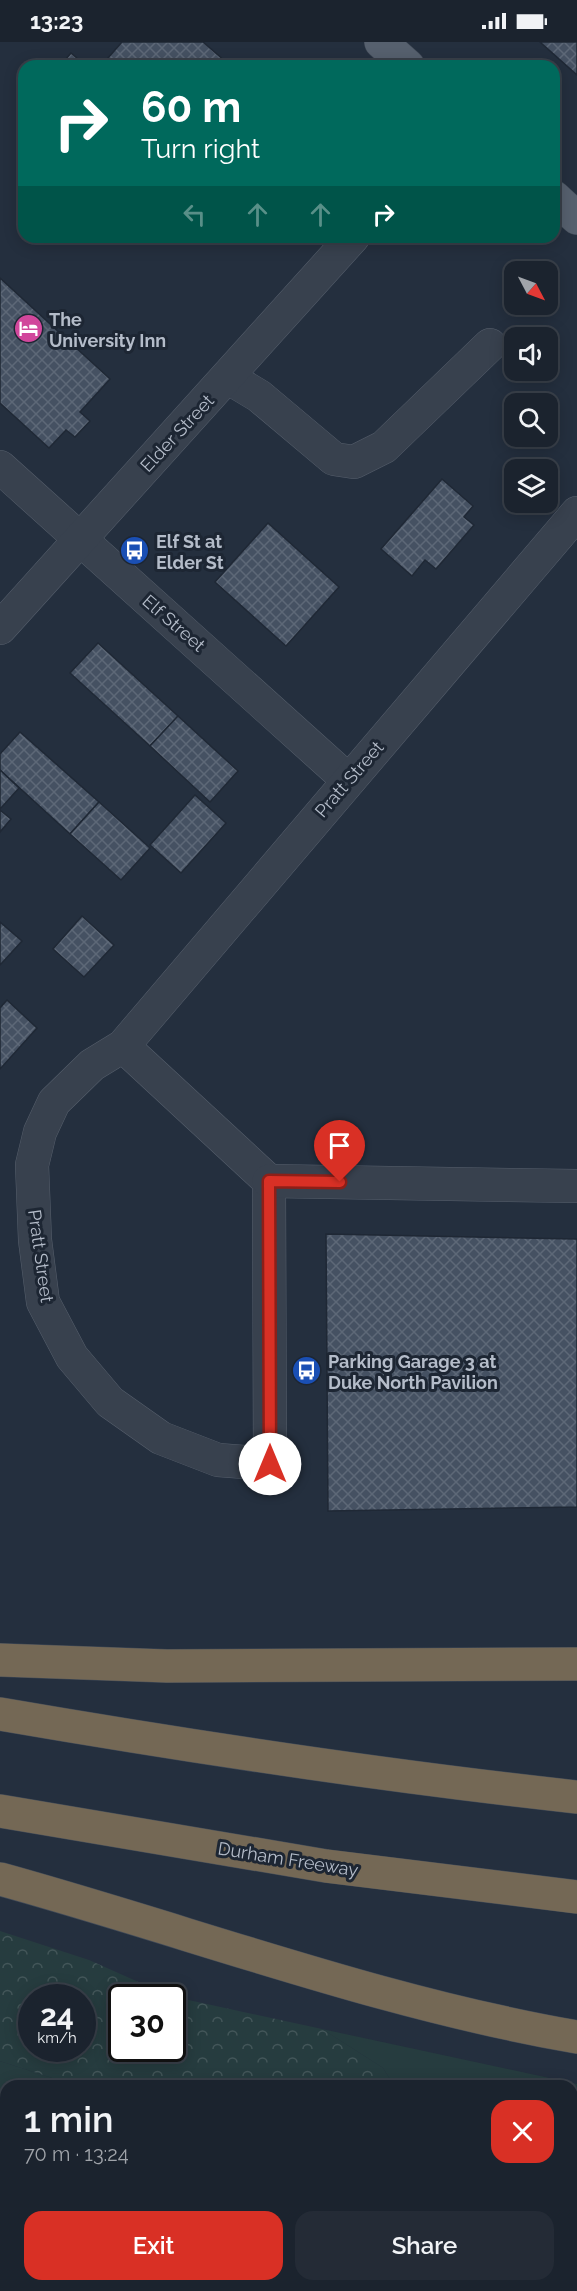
<!DOCTYPE html>
<html lang="en">
<head>
<meta charset="utf-8">
<style>
	body { margin:0; font-family:Raleway,sans-serif; background:#242b36; color:#f1f3f6; height:100vh; display:flex; flex-direction:column; font-size:22px; white-space:nowrap }
	* { box-sizing:border-box; margin:0 }
	p { font-size:20px; color:#a0a4aa }
	.icon { flex:none; width:33px; height:33px; fill:none; stroke:currentColor; stroke-width:2; stroke-linecap:round; stroke-linejoin:round }
	.map { position:relative; flex:1; overflow:hidden }
	.details { position:absolute; left:0px; top:2038px; width:578px; height:212px; display:flex; flex-direction:column; background:#1b232e; border-radius:18px 18px 0 0; box-shadow:0 3px 15px #0003,0 0 0 2px #39404a }
	.details>* { flex:none }
	.guide { position:absolute; left:18px; top:18px; width:542px; height:183px; border-radius:18px; box-shadow:0 3px 15px #0003,0 0 0 2px #39404a; background:#00695c; color:#fff; overflow:hidden }
	.needle { width:39px; rotate:131deg }
	.controls { position:absolute; left:504px; top:219px; display:grid; gap:12px }
	.controls a { display:grid; place-items:center; width:54px; height:54px; border-radius:12px; background:#1b232e; box-shadow:0 3px 15px #0003,0 0 0 2px #39404a; font-size:30px }
	.speed { position:absolute; left:18px; top:1942px; display:flex; gap:12px; font-size:30px; font-weight:700; text-align:center }
	.speed>* { display:grid; place-content:center; width:78px; height:78px; border-radius:50%; background:#1b232e; box-shadow:0 3px 15px #0003,0 0 0 2px #39404a; line-height:1 }
	.speed small { font-size:15px; font-weight:400 }
	.speed .limit { border:3px solid #111; border-radius:9px; background:#fff; color:#111 }
	.pin { position:absolute; display:grid; place-items:center; width:51px; height:51px; color:#fff; margin:-62px -26px; border-radius:50% 50% 50% 0; rotate:-45deg; box-shadow:0 0 6px #0007 }
	.pin .icon { rotate:45deg }
	.me { position:absolute; width:66px; margin:-33px; rotate:0deg; stroke-linejoin:round; filter:drop-shadow(0 0 4px #0008) }
	.turn { display:flex; align-items:center; gap:21px; height:126px; padding:0 24px; font-size:27px }
	.turn .icon { width:78px; height:78px; stroke-width:2.5 }
	.turn b { display:block; font-size:42px; line-height:51px }
	.lanes { display:flex; align-items:center; height:57px; padding:0 24px; background:#0003; justify-content:center; gap:30px; direction:ltr }
	.lanes .off { opacity:.35 }
	.round { display:grid; place-items:center; flex:none; width:63px; height:63px; border-radius:18px; background:#242b36 }
	.headline { display:flex; align-items:center; justify-content:space-between; height:102px; padding:0 24px }
	h1 { font-size:36px; font-weight:600; line-height:45px }
	.primary-button { display:flex; gap:12px; margin-top:auto; padding:12px 24px }
	.primary-button a { flex:1; height:69px; border-radius:18px; background:#d93025; color:#fff; font-size:24px; font-weight:600; line-height:69px; text-align:center }
	.primary-button a+a { background:#242b36; color:#f1f3f6 }
	.status { display:flex; justify-content:space-between; align-items:center; height:42px; padding:0 30px; background:#1b232e; direction:ltr }
	.status svg { height:16px; fill:currentColor }
	.map>svg:first-child { display:block }
	.grass { fill:#263c3f }
	.forest { fill:url(#forest-crowns); fill-rule:evenodd }
	.building { fill:url(#building-cross-hatch); stroke:#1f2835; stroke-width:1.5 }
	.lines { fill:none; stroke-linecap:round; stroke-linejoin:round }
	.minor-casing { stroke:#565f6c; stroke-width:34 }
	.major-casing { stroke:#414a57; stroke-width:34 }
	.highway-casing { stroke:#434c59; stroke-width:34 }
	.minor { stroke:#38414e; stroke-width:33 }
	.major { stroke:#56606e; stroke-width:33 }
	.highway { stroke:#746855; stroke-width:33 }
	.rail-casing { stroke:#5a6575; stroke-width:7 }
	.rail { stroke:#1d2633; stroke-width:4.5; stroke-dasharray:14; stroke-linecap:butt }
	.route-casing { stroke:#8d1f18; stroke-width:15 }
	.route { stroke:#d93025; stroke-width:10 }
	.labels { text-anchor:middle; dominant-baseline:central; stroke-width:6; stroke-linejoin:round; paint-order:stroke }
	.poi-label { font-size:18px; font-weight:bold; fill:#b4bcc9; stroke:#1d2633; text-anchor:start }
	.street-label { font-size:18px; fill:#b4bcc9; stroke:#1d2633 }
</style>
</head>
<body>
<div class="status"><b>13:23</b><svg viewBox="0 0 49 12"><path d="M0 12V9h3v3zM5 12V6h3v6zM10 12V3h3v9zM15 12V0h3v12zM26 1h20v11H26zM47 4h2v5h-2z"/></svg></div>
<div class="map">
<svg width="577" height="2249" viewBox="0 0 577 2249">
	<defs>
		<pattern id="forest-crowns" width="20" height="18" patternUnits="userSpaceOnUse" patternTransform="scale(1.5)"><rect width="20" height="18" fill="#263c3f"/><path d="M2 6a3 3 0 1 1 6 0M12 15a3 3 0 1 1 6 0" fill="none" stroke="#435659"/></pattern>
		<pattern id="building-cross-hatch" width="8" height="8" patternUnits="userSpaceOnUse" patternTransform="scale(1.5)"><rect width="8" height="8" fill="#455162"/><path d="M0 0l8 8M0 8l8-8" fill="none" stroke="#5d6877"/></pattern>
	</defs>
	<rect width="100%" height="100%" fill="#242f3e"/>
	<!-- grass -->
	<g class="grass">
		<path d="M322 1987 577 2042V2241L572 2240V2044H394L383 2026Z"/>
		<path d="M0 2019 77 2044H6V2078L0 2076Z"/>
	</g>
	<!-- forest -->
	<g class="forest">
		<path d="M0 1889 89 1918 170 1954 322 1987 383 2026 394 2044H77L0 2019ZM32 1956H82V2007H32ZM122 1956H172V2007H122Z"/>
		<path d="M0 2076 6 2078V2110L0 2108Z"/>
	</g>
	<!-- building -->
	<g class="building">
		<path d="M122 0H203L226 20 222 24H101Z"/>
		<path d="M540 0H577V33Z"/>
		<path d="M71 11 86 24H60Z"/>
		<path d="M0 236 110 337 80 370 90 379 75 395 66 388 49 406 0 361Z"/>
		<path d="M442 437 473 464 464 475 474 483 436 527 425 518 412 534 381 507Z"/>
		<path d="M268 481 339 545 286 604 215 540Z"/>
		<path d="M98 601 178 674 150 704 70 631Z"/>
		<path d="M178 674 238 729 210 760 150 704Z"/>
		<path d="M20 690 99 760 70 792 0 728V712Z"/>
		<path d="M0 728 19 746 0 767Z"/>
		<path d="M195 753 226 781 181 831 150 803Z"/>
		<path d="M99 760 150 806 121 838 70 792Z"/>
		<path d="M0 768 11 777 0 790Z"/>
		<path d="M82 874 114 903 84 935 53 907Z"/>
		<path d="M0 880 22 899 0 923Z"/>
		<path d="M7 958 37 986 0 1027V966Z"/>
		<path d="M326 1192 577 1197V1465L328 1469Z"/>
	</g>
	<g class="lines">
		<defs>
			<g id="minor">
				<path d="M229 336 259 354 334 417 354 420 384 405 490 303"/>
				<path d="M0 425 348 738"/>
				<path d="M0 586 353 195"/>
				<path d="M123 1004 269 1139 270 1422 218 1418 161 1396 110 1360 72 1315 43 1260 35 1198 32 1123 40 1090 54 1060 92 1023 123 1004 577 471"/>
				<path d="M269 1139 577 1144"/>
			</g>
			<g id="major">
				<path d="M381 0 408 24"/>
				<path d="M554 155 577 176"/>
				<path d="M0 2246 17 2249"/>
			</g>
			<g id="highway">
				<path d="M0 1618 167 1624 577 1622"/>
				<path d="M0 1672C192 1705 384 1734 577 1755"/>
				<path d="M0 1769 326 1824 577 1855"/>
				<path d="M0 1837C192 1890 380 1961 577 1995"/>
			</g>
		</defs>
		<!-- minor casing -->
		<use href="#minor" class="minor-casing"/>
		<!-- major casing -->
		<use href="#major" class="major-casing"/>
		<!-- highway casing -->
		<use href="#highway" class="highway-casing"/>
		<!-- minor -->
		<use href="#minor" class="minor"/>
		<!-- major -->
		<use href="#major" class="major"/>
		<!-- highway -->
		<use href="#highway" class="highway"/>
		<defs>
			<g id="rail">
				<path d="M0 2162 6 2163"/>
				<path d="M476 2244 505 2249"/>
			</g>
		</defs>
		<!-- rail casing -->
		<use href="#rail" class="rail-casing"/>
		<!-- rail -->
		<use href="#rail" class="rail"/>
	</g>
	<g class="lines">
		<defs>
			<path id="route" d="M270 1422 269 1139 340 1140"/>
		</defs>
		<!-- route casing -->
		<use href="#route" class="route-casing"/>
		<!-- route -->
		<use href="#route" class="route"/>
	</g>
	<!-- icons -->
	<defs>
		<symbol id="hotel-disc" viewBox="-11 -11 22 22"><circle r="9.5" fill="#d1479c" stroke="#1d2633"/><path d="M-6-4.5h1.5V1H6V5H4.5V3h-9V5H-6ZM-4 0a1.8 1.8 0 1 1 3.6 0ZM.5 0V-2.5h3Q6-2.5 6 0Z" fill="#fff"/></symbol>
		<symbol id="bus-disc" viewBox="-11 -11 22 22"><circle r="9.5" fill="#1a4fb4" stroke="#1d2633"/><path d="M-5-6H5V4H4V6H2V4H-2V6H-4V4H-5ZM-3.5-4V0h7V-4ZM-3.5 1.2v1.5H-2V1.2ZM2 1.2v1.5H3.5V1.2Z" fill="#fff"/></symbol>
	</defs>
	<g fill-rule="evenodd">
		<use href="#hotel-disc" x="12" y="270" width="33" height="33"/>
		<use href="#bus-disc" x="118" y="492" width="33" height="33"/>
		<use href="#bus-disc" x="290" y="1312" width="33" height="33"/>
	</g>
	<g class="labels">
		<!-- poi labels -->
		<g class="poi-label">
			<text x="49" y="277">The<tspan x="49" dy="21">University Inn</tspan></text>
			<text x="156" y="499">Elf St at<tspan x="156" dy="21">Elder St</tspan></text>
			<text x="328" y="1319">Parking Garage 3 at<tspan x="328" dy="21">Duke North Pavilion</tspan></text>
		</g>
		<!-- street labels -->
		<g class="street-label">
			<text transform="translate(177 391) rotate(-47)">Elder Street</text>
			<text transform="translate(174 581) rotate(41)">Elf Street</text>
			<text transform="translate(349 737) rotate(-49)">Pratt Street</text>
			<text transform="translate(41 1214) rotate(82)">Pratt Street</text>
			<text transform="translate(288 1817) rotate(9)">Durham Freeway</text>
		</g>
	</g>
</svg>
<div class="controls">
<a><svg class="needle" viewBox="-14 -14 28 28"><path d="M0-13l5 13h-10z" fill="#e53935"/><path d="M0 13l5-13h-10z" fill="#a0a4aa"/></svg></a>
<a><svg class="icon" aria-label="sound" viewBox="0 0 24 24"><path d="M4 9h4l5-4v14l-5-4H4zM17 9q2 3 0 6"/></svg></a>
<a><svg class="icon" aria-label="search" viewBox="0 0 24 24"><circle cx="10" cy="10" r="6"/><path d="M15 15l6 6"/></svg></a>
<a><svg class="icon" aria-label="layers" viewBox="0 0 24 24"><path d="M12 4l9 5-9 5-9-5zM3 14l9 5 9-5"/></svg></a>
</div>
<div class="speed"><div>24<small>km/h</small></div><div class="limit">30</div></div>
<div class="pin" style="left:340px;top:1140px;background:#d93025"><svg class="icon" aria-label="arrive" viewBox="0 0 24 24"><path d="M6 21V4h12l-3 4 3 4H6"/></svg></div>
<svg class="me" style="left:270px;top:1422px" viewBox="-20 -20 40 40"><circle r="19" fill="#fff"/><path d="M0-13L10 11 0 6-10 11z" fill="#d93025"/></svg>
<div class="guide">
<div class="turn"><svg class="icon" aria-label="right" viewBox="0 0 24 24"><path d="M7 20v-9h11M14 6l5 5-5 5"/></svg><div><b>60 m</b>Turn right</div></div>
<div class="lanes"><svg class="icon off" aria-label="left" viewBox="0 0 24 24"><path d="M17 20v-9H6M10 6l-5 5 5 5"/></svg><svg class="icon off" aria-label="ahead" viewBox="0 0 24 24"><path d="M12 20V5M6 11l6-6 6 6"/></svg><svg class="icon off" aria-label="ahead" viewBox="0 0 24 24"><path d="M12 20V5M6 11l6-6 6 6"/></svg><svg class="icon" aria-label="right" viewBox="0 0 24 24"><path d="M7 20v-9h11M14 6l5 5-5 5"/></svg></div>
</div>
<section class="details">
<div class="headline"><div><h1>1 min</h1><p>70 m · 13:24</p></div><a class="round" style="background:#d93025;color:#fff"><svg class="icon" aria-label="close" viewBox="0 0 24 24"><path d="M6 6l12 12M18 6L6 18"/></svg></a></div>
<div class="primary-button"><a>Exit</a><a>Share</a></div>
</section>
</div>
</body>
</html>
